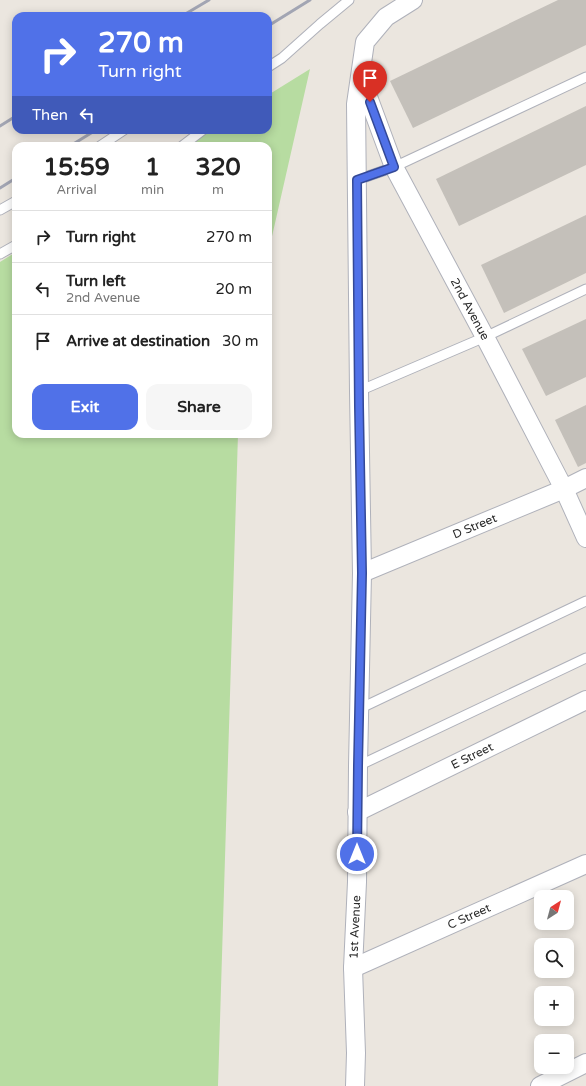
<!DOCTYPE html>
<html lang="en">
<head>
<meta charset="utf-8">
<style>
	body { margin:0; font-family:"Varela Round",sans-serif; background:#f6f6f6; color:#222; height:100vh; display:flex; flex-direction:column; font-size:15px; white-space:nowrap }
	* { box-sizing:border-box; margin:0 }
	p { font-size:13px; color:#767676 }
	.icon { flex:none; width:22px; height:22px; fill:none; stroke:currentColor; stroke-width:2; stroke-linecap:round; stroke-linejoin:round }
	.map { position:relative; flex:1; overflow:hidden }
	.side { position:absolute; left:12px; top:142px; width:260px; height:296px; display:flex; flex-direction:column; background:#fff; border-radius:12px; box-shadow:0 2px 10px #0003 }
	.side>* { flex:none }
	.banner { position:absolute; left:12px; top:12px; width:260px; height:122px; border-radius:12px; box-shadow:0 2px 10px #0003; background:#5071e8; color:#fff; overflow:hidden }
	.needle { width:26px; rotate:36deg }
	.controls { position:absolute; left:534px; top:890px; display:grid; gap:8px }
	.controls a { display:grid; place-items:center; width:40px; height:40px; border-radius:8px; background:#fff; box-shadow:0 2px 10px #0003; font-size:20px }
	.pin { position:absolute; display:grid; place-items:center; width:34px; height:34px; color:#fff; margin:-41px -17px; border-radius:50% 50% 50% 0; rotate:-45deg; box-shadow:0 0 4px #0007 }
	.pin .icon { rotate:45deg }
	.me { position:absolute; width:44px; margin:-22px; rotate:0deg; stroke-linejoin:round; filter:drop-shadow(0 0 3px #0008) }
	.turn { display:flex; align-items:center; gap:14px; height:84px; padding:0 20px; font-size:18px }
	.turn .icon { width:52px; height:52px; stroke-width:2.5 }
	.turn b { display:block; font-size:28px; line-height:34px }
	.then { display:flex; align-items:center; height:38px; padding:0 20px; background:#0003; gap:8px; font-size:15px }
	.eta { display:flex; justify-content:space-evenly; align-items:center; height:68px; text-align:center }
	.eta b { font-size:24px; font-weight:700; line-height:28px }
	.action { display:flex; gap:8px; margin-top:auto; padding:8px 20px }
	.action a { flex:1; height:46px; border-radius:12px; background:#5071e8; color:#fff; font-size:16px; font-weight:700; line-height:46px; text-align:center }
	.action a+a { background:#f6f6f6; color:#222 }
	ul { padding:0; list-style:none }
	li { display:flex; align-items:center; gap:12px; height:52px; padding:0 20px; border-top:1px solid #e0e0e0 }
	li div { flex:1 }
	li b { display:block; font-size:15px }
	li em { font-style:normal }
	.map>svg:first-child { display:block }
	.green { fill:#b7dca1 }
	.building { fill:#c4c0ba }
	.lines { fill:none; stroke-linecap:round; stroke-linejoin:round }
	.service-casing { stroke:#afb1ba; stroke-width:11 }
	.minor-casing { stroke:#afb1ba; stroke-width:20 }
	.service { stroke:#fff; stroke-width:9 }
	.minor { stroke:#fff; stroke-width:18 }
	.rail { stroke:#a2a5b3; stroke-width:3 }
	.route-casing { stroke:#344997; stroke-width:10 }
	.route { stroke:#5071e8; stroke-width:7 }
	.labels { text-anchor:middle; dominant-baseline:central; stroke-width:3.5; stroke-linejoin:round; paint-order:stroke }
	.street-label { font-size:12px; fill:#2b2b2b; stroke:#fff }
</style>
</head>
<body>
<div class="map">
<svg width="586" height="1086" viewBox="0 0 586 1086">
	<rect width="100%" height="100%" fill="#ebe6df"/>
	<!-- green -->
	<g class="green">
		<path d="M310 69 268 254V146H186L212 130H268V95Z"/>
		<path d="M16 252V434H238L218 1086H0V262Z"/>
	</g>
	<!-- building -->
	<g class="building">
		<path d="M558 0H586V45L413 128 390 81Z"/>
		<path d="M586 106V165L459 226 436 179Z"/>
		<path d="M586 215V273L504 313 481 265Z"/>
		<path d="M586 319V377L546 396 522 349Z"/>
		<path d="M586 405V463L578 467 555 420Z"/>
	</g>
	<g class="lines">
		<defs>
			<g id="service">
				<path d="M268 67 282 58 320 24 349 0"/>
				<path d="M100 146 124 130"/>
				<path d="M182 146 203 130"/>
				<path d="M357 180 394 167 586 77"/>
				<path d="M0 210 16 201"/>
				<path d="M0 254 16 245"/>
				<path d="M359 391 485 337 586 289"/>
				<path d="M359 709 586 601"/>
				<path d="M358 766 586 658"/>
			</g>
			<g id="minor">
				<path id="s1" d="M361 78 394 167 485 337 564 489 586 538"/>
				<path id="s2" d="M362 573 564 489 586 478"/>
				<path id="s3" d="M357 812 586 700"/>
				<path id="s4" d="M353 968 586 864"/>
				<path id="s5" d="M355 1086 356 1053 353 968 357 882 358 766 362 573 359 391 356 104 365 42 386 17 413 0"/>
				<path d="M540 1086 586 1063"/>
			</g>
		</defs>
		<!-- service casing -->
		<use href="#service" class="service-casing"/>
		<!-- minor casing -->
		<use href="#minor" class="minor-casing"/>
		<!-- service -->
		<use href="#service" class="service"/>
		<!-- minor -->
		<use href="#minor" class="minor"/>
		<!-- rail -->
		<g class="rail">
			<path d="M182 16 209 0"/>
			<path d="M268 26 310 0"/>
			<path d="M0 126 16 116"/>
			<path d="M70 146 96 130"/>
			<path d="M0 188 16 178"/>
		</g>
	</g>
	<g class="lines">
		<defs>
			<path id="route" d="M357 854 358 766 362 573 359 406 357 180 394 167 370 102"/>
		</defs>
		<!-- route casing -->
		<use href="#route" class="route-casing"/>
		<!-- route -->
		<use href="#route" class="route"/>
	</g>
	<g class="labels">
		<!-- street labels -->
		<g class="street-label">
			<text stroke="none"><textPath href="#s1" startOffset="256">2nd Avenue</textPath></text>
			<text stroke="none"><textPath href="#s2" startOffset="122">D Street</textPath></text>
			<text stroke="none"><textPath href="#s3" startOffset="128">E Street</textPath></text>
			<text stroke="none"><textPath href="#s4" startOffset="127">C Street</textPath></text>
			<text stroke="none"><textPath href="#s5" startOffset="159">1st Avenue</textPath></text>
		</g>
	</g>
</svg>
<div class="controls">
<a><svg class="needle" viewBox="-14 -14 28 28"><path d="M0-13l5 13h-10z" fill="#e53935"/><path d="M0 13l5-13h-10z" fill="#767676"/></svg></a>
<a><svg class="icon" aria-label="search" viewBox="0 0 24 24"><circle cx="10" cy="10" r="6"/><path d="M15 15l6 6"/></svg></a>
<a>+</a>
<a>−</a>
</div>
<div class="pin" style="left:370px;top:102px;background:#d93025"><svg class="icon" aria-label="arrive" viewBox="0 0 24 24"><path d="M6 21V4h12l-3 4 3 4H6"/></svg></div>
<svg class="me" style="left:357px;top:854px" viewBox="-20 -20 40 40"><circle r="17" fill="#5071e8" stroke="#fff" stroke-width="3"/><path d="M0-11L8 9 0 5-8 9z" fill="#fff"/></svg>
<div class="banner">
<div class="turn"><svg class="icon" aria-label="right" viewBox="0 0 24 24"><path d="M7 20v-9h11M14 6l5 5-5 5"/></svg><div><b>270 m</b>Turn right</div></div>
<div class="then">Then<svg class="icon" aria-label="left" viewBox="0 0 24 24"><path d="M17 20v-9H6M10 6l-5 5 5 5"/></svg></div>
</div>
<section class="side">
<div class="eta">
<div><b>15:59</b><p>Arrival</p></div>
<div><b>1</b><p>min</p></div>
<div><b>320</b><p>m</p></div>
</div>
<ul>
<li><svg class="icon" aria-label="right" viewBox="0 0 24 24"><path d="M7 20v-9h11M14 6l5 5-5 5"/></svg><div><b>Turn right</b></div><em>270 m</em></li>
<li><svg class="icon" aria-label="left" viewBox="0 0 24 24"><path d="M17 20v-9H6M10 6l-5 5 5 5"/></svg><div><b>Turn left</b><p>2nd Avenue</p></div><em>20 m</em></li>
<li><svg class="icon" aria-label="arrive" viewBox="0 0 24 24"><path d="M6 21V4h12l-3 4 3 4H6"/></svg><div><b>Arrive at destination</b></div><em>30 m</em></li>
</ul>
<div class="action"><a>Exit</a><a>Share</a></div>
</section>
</div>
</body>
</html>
